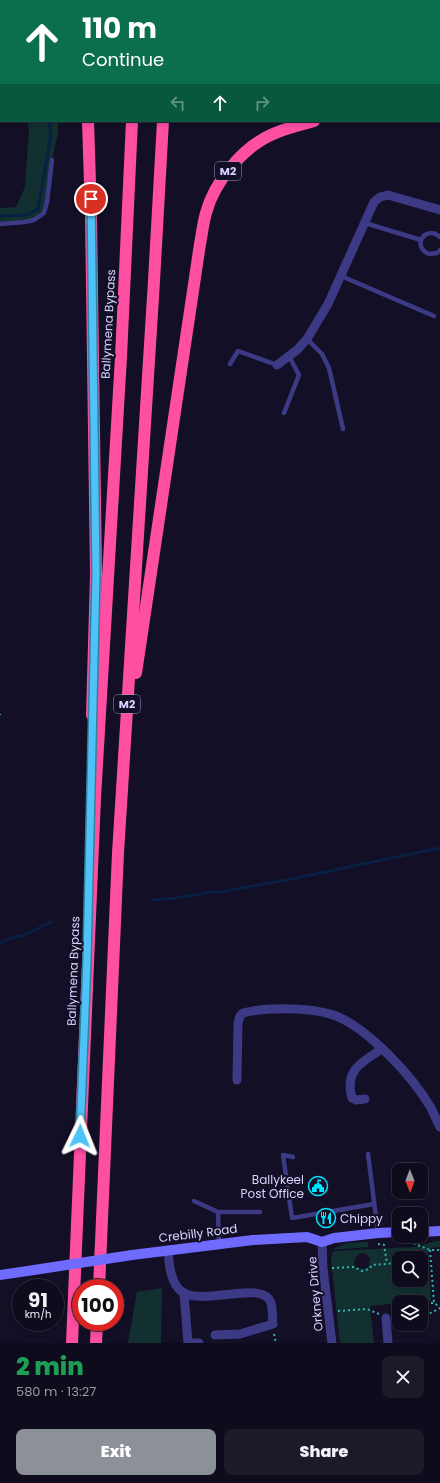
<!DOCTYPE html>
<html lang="en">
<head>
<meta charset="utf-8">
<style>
	body { margin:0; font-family:Poppins,sans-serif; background:#1c1929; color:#f1f3f6; height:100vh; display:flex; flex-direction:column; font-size:15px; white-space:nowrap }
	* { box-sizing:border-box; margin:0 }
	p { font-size:13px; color:#9b9ba3 }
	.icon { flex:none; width:22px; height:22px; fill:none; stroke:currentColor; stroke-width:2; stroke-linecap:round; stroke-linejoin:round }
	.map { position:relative; height:1343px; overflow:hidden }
	.panel { display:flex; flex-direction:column; background:#0e0b1c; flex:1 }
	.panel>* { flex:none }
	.banner { position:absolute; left:0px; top:0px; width:440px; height:122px; box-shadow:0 2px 6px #0003,0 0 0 1px #2e2b3b; background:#0b6e4f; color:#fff; overflow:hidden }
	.needle { width:26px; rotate:179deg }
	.buttons { position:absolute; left:392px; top:1163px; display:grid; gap:8px }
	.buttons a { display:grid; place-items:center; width:36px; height:36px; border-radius:8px; background:#0e0b1c; box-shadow:0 2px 6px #0003,0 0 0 1px #2e2b3b; font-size:20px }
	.speed { position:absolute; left:12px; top:1279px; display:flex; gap:8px; font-size:20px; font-weight:700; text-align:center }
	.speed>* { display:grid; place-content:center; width:52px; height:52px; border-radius:50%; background:#0e0b1c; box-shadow:0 2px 6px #0003,0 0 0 1px #2e2b3b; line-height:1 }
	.speed small { font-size:10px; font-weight:400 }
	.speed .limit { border:6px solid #d22; background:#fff; color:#111 }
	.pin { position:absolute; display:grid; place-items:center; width:34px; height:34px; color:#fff; margin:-17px; border:2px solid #fff; border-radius:50%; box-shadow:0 1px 4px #0007 }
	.me { position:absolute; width:44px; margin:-22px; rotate:2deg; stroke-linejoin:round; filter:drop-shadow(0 0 3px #0008) }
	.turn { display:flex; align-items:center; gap:14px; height:84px; padding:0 16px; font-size:18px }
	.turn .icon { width:52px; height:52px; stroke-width:2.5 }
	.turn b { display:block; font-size:28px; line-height:34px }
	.lanes { display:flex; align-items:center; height:38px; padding:0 16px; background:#0003; justify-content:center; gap:20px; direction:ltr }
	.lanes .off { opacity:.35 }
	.round { display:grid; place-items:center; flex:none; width:42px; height:42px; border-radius:8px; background:#1c1929 }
	.headline { display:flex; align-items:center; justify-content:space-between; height:68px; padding:0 16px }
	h1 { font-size:24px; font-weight:800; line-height:30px; color:#1e9e55 }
	.primary-button { display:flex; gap:8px; margin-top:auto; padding:8px 16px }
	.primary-button a { flex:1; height:46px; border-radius:8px; background:#8c9099; color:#fff; font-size:16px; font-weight:800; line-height:46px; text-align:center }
	.primary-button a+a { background:#1c1929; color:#f1f3f6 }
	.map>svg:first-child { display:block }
	.green { fill:#12302f; fill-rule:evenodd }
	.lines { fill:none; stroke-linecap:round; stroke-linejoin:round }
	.stream { stroke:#0a1f44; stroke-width:3 }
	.path { stroke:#2fb8b0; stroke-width:2; stroke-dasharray:2 3; stroke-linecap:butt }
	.lane { stroke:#3d3a85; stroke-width:4.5 }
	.street { stroke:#3d3a85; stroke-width:9 }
	.secondary { stroke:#6f6bff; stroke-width:10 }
	.primary { stroke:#c25bff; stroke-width:10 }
	.highway { stroke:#ff4fa3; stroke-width:12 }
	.secondary-bridge { stroke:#6f6bff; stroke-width:10 }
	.route-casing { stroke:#337fa1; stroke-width:10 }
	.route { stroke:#4fc3f7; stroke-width:7 }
	.labels { text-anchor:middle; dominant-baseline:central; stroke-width:4; stroke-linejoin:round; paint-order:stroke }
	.shield { fill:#130f26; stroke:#9e99be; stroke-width:1 }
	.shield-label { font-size:11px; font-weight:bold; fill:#d9d4ff }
	.street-label { font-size:12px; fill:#d9d4ff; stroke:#130f26 }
	.poi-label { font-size:12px; fill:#d9d4ff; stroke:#130f26; text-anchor:end }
</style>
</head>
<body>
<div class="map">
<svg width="440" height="1343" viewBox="0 0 440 1343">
	<rect width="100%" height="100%" fill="#130f26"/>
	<!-- green -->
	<g class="green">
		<rect x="187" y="0" width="211" height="1"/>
		<path d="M27 121H58V133L52 160 44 213 34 220 0 223V208L16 207 25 187 29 129Z"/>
		<path d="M436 1241H440V1247L431 1248 428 1252 431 1301 399 1302V1303L370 1306 374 1343H340L331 1260 332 1253 335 1251 415 1247ZM361 1253 366 1254 370 1258 369 1266 365 1269 357 1268 354 1264 356 1256ZM399 1258H421V1280H399Z"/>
		<path d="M368 1242V1247L331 1250 347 1243Z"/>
		<path d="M162 1288 161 1343H128L137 1292Z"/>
	</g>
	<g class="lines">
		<!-- stream -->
		<g class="stream">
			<path d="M321 0 323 1"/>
			<path d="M73 1 74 0"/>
			<path d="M372 1 377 0"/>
			<path d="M0 216 27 215 38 209 51 135 49 121"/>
			<path d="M152 900 177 898 210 892H221L291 879 440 848"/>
			<path d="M0 944 10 938 25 935 51 922"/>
		</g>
		<!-- path -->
		<g class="path">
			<path d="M437 0V1"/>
			<path d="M439 8 440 13"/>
			<path d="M0 714V715"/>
			<path d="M412 1238 415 1244 430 1250H440"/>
			<path d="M378 1244 384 1245 387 1263"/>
			<path d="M430 1250 434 1303"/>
			<path d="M421 1261 431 1260"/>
			<path d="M332 1268 354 1267 362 1271 369 1269 372 1265 399 1263"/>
			<path d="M421 1303H434L440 1307"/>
			<path d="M338 1311 367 1309 379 1314"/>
			<path d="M393 1313 399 1310"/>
			<path d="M421 1318 440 1308"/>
			<path d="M274 1334 276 1343"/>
		</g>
		<!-- lane -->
		<g class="lane">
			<path d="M365 223 421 240"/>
			<path d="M0 224 25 222 34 220 44 213 47 202 52 160"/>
			<path d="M440 237C425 224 411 247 429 254L437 253 440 250"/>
			<path d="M341 276 434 316"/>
			<path d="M307 339 322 354 329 368 343 429"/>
			<path d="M230 364 238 351 277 365"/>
			<path d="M284 413 299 375 289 356"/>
			<path d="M368 1154 378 1233"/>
			<path d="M293 1157 283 1155 292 1218 374 1204"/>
			<path d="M194 1201 218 1212H260"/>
			<path d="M218 1212 219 1244"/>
		</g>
		<!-- street -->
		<g class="street">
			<path d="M277 365 297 350 307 339 328 304 374 202 380 197 388 195 440 210"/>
			<path d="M237 1080 238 1023 240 1016 243 1013C266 1007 313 1007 336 1016 369 1029 413 1077 431 1108 434 1114 437 1121 440 1127"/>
			<path d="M365 1099 356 1100 352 1098C344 1070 362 1062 382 1049"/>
			<path d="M322 1242 323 1268 332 1343"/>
			<path d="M168 1250C169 1263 170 1278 178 1288 196 1311 262 1277 271 1303 273 1309 272 1318 273 1324L240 1334 215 1335"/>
			<path d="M184 1293 188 1343H199"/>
			<path d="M386 1318 388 1343"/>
		</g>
		<!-- secondary -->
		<g class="secondary">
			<path d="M421 1232 440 1231"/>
			<path d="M132 1255 253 1240 307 1237 322 1242 334 1238 378 1233 399 1232"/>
			<path d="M0 1275 34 1270"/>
		</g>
		<!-- primary -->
		<g class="primary">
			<path d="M439 42 440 44"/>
			<path d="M439 104H440"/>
		</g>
		<!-- highway -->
		<g class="highway">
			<path d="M423 0V1"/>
			<path d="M139 1V0"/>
			<path d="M171 1V0"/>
			<path d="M0 39H1"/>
			<path d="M88 121 91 215 96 574 92 715"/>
			<path d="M136 673 200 244C202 234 203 223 206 213 214 182 243 147 273 134 286 128 300 125 314 121"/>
			<path d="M99 1288 118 853 154 281 163 121"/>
			<path d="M72 1343 95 798 121 357 132 121"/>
			<path d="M96 1343 97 1322"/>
		</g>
		<!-- secondary-bridge -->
		<path class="secondary-bridge" d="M34 1270 132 1255"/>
	</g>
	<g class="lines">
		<defs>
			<path id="route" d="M80 1136 87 961 96 574 91 199"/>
		</defs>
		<!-- route casing -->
		<use href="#route" class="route-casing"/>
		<!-- route -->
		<use href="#route" class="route"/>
	</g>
	<!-- icons -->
	<defs>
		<symbol id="civic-ring" viewBox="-11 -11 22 22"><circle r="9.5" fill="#130f26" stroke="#00e5ff" stroke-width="1.5"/><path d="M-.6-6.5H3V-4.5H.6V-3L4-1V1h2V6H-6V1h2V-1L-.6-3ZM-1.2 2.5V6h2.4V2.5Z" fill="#00e5ff"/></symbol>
		<symbol id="restaurant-ring" viewBox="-11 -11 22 22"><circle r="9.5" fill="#130f26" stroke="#00e5ff" stroke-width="1.5"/><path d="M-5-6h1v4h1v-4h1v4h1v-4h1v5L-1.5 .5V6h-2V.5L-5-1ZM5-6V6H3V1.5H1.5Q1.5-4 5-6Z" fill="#00e5ff"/></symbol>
	</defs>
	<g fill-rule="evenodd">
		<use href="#civic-ring" x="307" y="1175" width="22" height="22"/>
		<use href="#restaurant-ring" x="315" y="1207" width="22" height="22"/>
	</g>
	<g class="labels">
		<!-- shield labels -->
		<g class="shield">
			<rect x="215" y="162" width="26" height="18" rx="3"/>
			<rect x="114" y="695" width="26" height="18" rx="3"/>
		</g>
		<g class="shield-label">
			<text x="228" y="171">M2</text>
			<text x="127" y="704">M2</text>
		</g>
		<!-- street labels -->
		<g class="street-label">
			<text transform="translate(108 324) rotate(-87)">Ballymena Bypass</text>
			<text transform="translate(73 971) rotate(-88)">Ballymena Bypass</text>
			<text transform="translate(198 1233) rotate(-7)">Crebilly Road</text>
			<text transform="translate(315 1294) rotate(-95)">Orkney Drive</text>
		</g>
		<!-- poi labels -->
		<g class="poi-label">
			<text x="304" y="1179">Ballykeel<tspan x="304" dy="14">Post Office</tspan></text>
			<text x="340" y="1218" text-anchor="start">Chippy</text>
		</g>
	</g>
</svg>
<div class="buttons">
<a><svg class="needle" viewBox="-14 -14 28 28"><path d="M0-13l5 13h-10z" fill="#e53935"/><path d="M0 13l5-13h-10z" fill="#9b9ba3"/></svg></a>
<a><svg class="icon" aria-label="sound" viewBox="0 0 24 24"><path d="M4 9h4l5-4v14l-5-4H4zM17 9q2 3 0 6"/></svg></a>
<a><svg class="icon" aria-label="search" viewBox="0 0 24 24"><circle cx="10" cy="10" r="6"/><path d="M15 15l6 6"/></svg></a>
<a><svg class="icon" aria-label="layers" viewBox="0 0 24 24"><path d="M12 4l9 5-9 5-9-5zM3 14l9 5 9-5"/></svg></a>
</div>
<div class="speed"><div>91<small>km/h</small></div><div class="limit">100</div></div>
<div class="pin" style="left:91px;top:199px;background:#d93025"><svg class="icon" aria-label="arrive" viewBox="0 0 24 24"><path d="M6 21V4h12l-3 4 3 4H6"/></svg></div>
<svg class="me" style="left:80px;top:1136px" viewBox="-20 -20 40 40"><path d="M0-17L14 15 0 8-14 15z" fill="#4fc3f7" stroke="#fff" stroke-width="4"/></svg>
<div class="banner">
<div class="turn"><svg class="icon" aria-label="ahead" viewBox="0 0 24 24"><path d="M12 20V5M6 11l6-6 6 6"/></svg><div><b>110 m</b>Continue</div></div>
<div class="lanes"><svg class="icon off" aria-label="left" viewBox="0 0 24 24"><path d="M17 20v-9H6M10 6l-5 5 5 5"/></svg><svg class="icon" aria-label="ahead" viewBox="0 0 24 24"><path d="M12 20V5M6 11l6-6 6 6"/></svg><svg class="icon off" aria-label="right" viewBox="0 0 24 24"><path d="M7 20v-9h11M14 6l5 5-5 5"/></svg></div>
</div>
</div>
<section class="panel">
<div class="headline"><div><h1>2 min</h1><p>580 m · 13:27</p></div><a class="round"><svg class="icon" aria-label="close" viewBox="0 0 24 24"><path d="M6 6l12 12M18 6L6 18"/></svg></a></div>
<div class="primary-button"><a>Exit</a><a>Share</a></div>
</section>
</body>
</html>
